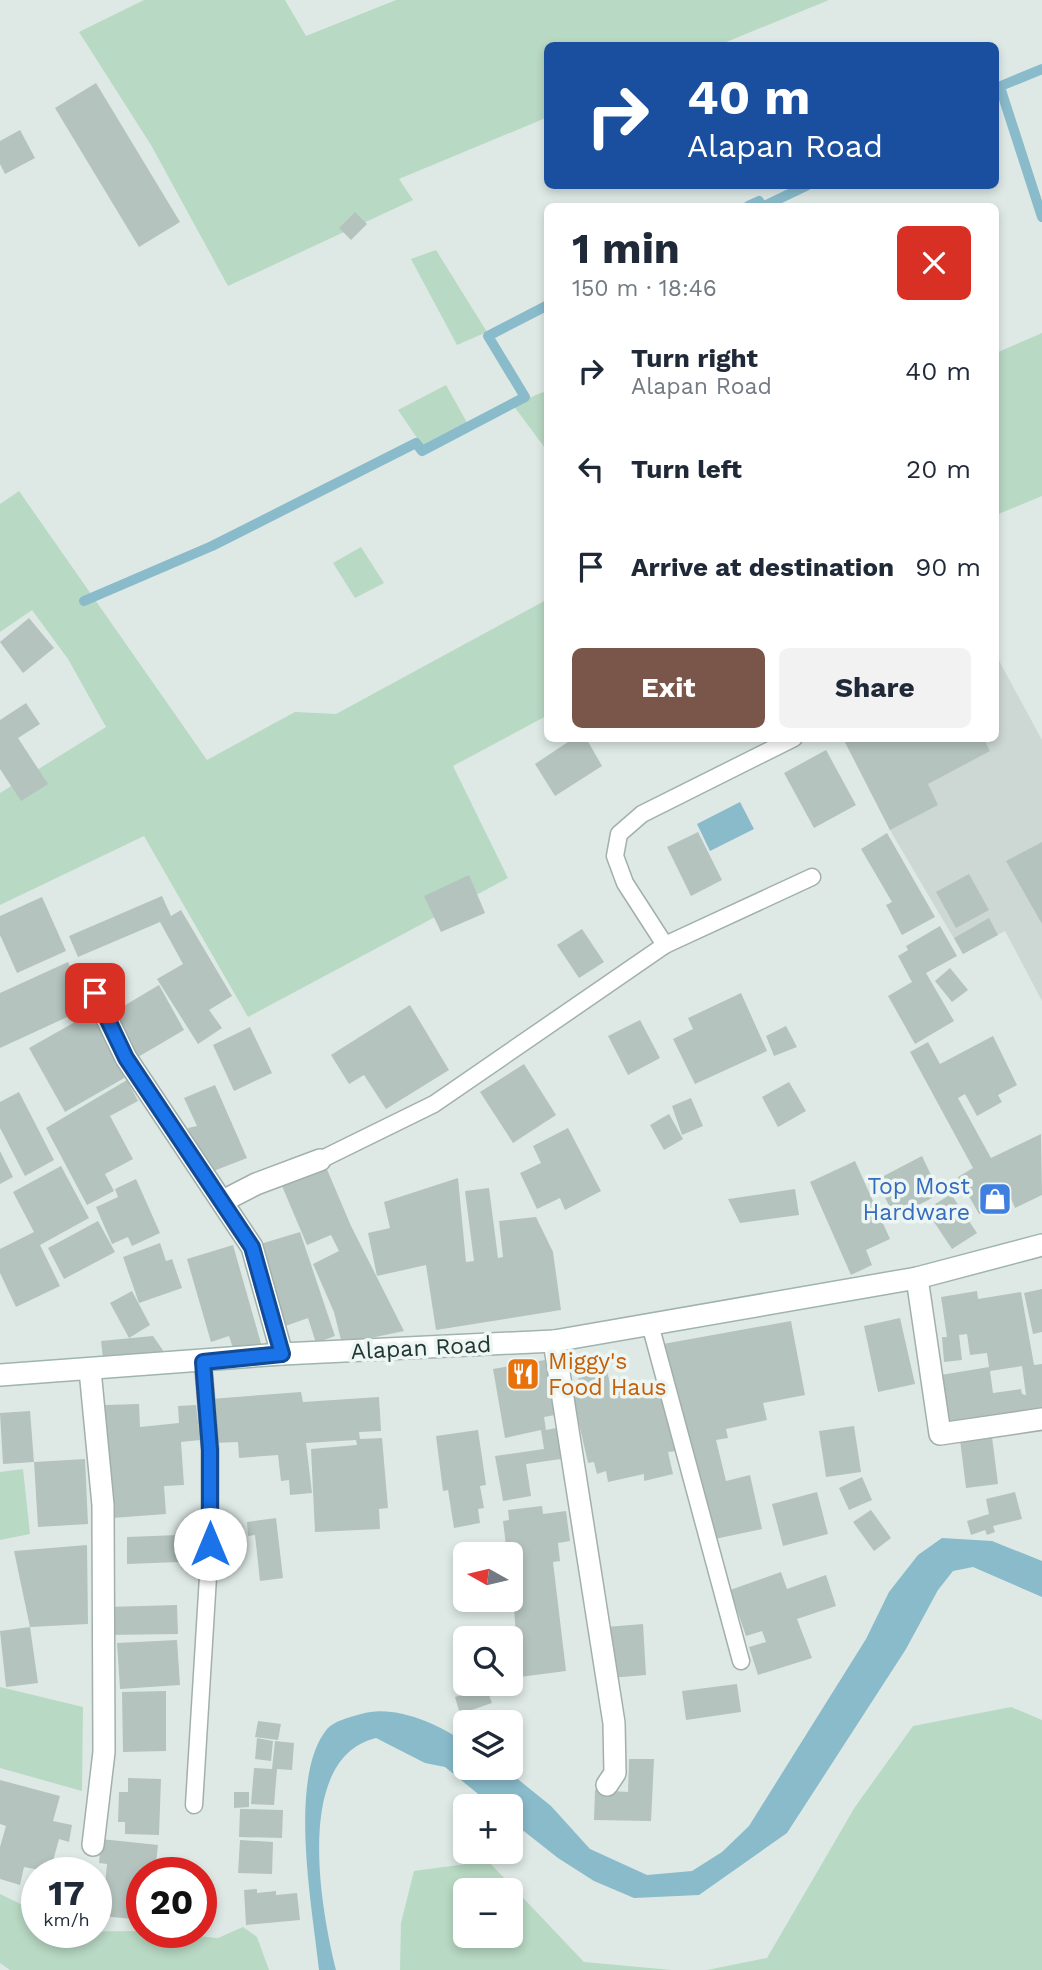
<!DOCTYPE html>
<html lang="en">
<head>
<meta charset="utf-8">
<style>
	body { margin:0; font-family:"Work Sans",sans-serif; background:#f2f2f3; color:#1f2937; height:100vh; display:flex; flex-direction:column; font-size:26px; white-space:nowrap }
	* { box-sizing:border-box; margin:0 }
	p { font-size:23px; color:#747a83 }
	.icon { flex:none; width:38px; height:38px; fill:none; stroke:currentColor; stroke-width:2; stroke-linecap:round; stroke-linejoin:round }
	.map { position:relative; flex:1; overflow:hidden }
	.drawer { position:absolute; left:544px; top:203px; width:455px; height:539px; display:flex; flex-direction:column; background:#fff; border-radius:10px; box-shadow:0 4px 10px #0003 }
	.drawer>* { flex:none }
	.hud { position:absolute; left:544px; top:42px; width:455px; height:147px; border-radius:10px; box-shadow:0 4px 10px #0003; background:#1a4fa0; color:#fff; overflow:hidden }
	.needle { width:46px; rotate:278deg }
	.fabs { position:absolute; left:453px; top:1542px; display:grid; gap:14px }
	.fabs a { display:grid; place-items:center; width:70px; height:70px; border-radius:10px; background:#fff; box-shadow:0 4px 10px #0003; font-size:35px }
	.speed { position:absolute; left:21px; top:1857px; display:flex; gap:14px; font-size:35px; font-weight:700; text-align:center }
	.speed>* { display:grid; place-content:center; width:91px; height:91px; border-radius:50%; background:#fff; box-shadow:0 4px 10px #0003; line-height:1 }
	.speed small { font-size:18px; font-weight:400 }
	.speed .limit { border:10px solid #d22; background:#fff; color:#111 }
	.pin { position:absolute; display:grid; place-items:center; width:60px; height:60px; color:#fff; margin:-30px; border-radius:14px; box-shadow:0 4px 10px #0006 }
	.me { position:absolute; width:77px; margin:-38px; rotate:0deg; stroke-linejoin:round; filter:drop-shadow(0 0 5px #0008) }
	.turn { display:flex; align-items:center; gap:24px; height:147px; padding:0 28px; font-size:32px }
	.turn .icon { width:91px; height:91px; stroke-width:2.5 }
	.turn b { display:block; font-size:49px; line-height:60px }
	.round { display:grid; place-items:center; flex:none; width:74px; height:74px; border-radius:10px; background:#f2f2f3 }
	.headline { display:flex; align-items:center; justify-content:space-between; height:119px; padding:0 28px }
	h1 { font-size:42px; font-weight:700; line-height:52px }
	.button { display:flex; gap:14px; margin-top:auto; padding:14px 28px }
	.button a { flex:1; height:80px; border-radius:10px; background:#795649; color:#fff; font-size:28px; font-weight:700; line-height:80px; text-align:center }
	.button a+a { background:#f2f2f3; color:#1f2937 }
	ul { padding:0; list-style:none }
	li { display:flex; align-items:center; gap:21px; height:98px; padding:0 28px }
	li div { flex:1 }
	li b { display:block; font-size:26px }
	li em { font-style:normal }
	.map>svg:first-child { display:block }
	.built { fill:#cdd8d4 }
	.green { fill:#b8d9c4; fill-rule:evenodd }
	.water { fill:#89bbcb }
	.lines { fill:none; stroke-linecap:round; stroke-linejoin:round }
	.stream { stroke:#89bbcb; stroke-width:10 }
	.building { fill:#b4c3be; fill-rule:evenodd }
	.lane-casing { stroke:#a2b0ac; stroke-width:19 }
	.street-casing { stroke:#a2b0ac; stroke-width:24 }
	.secondary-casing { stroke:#9fb4ae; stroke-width:24 }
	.lane { stroke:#fff; stroke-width:16 }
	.street { stroke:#fff; stroke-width:21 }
	.secondary { stroke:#fff; stroke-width:21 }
	.route-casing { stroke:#114b97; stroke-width:18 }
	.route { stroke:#1a73e8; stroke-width:12 }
	.labels { text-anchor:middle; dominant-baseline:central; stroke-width:7; stroke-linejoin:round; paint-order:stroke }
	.shop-label { font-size:23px; fill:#366cbe; stroke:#eef6f3; text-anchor:end }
	.street-label { font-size:23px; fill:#213733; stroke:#eef6f3 }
	.food-label { font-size:23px; fill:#c56008; stroke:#eef6f3; text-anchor:start }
</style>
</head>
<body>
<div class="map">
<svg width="1042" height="1970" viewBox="0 0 1042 1970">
	<rect width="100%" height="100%" fill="#dee9e5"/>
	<!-- built -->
	<path class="built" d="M996 655 1042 740V1001L1005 931 963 954 890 830 843 739 996 738Z"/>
	<!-- green -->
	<g class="green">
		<path d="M144 0H285L306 36 396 0H829L719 45 548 46V117L399 179 413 200 228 286 151 145 79 32Z"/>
		<path d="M436 250 487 332 457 345 411 259Z"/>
		<path d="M1042 333V496L996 515V353Z"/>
		<path d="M446 385 470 428 426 451 398 410Z"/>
		<path d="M543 392 548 399V452L513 405Z"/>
		<path d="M19 491 207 760 295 712 336 714 548 599V715L453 766 508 878 248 1017 144 836 0 905V793L106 727 68 659 32 610 0 632V504Z"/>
		<path d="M361 547 384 583 355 598 333 563Z"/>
		<path d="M23 1469 30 1534 0 1540V1472Z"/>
		<path d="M0 1687 83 1707 82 1791 0 1768Z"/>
		<path d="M1011 1707 1042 1720V1970H707L767 1958 855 1807 913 1726Z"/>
		<path d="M488 1861 584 1962 672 1970H400L401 1923 414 1871ZM511 1890V1936H466V1890Z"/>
		<path d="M0 1894 37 1912V1932L142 1931 218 1938 243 1927 257 1937 269 1970H10L0 1963Z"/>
	</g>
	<!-- water -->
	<g class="water">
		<path d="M740 802 754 829 710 851 697 824Z"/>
		<path d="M942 1538 992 1541 1042 1561V1597L973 1567 953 1571 938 1590 906 1649 787 1833 699 1895 634 1898 594 1881 558 1858 511 1821V1806H493L445 1767 425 1763 376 1738C293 1758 321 1910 336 1970H319C313 1910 287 1778 327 1729 334 1721 350 1717 361 1714 395 1704 437 1724 465 1742L466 1768H504L551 1806 590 1849 647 1875 692 1871 722 1852 749 1826 866 1639 889 1592 918 1555Z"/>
	</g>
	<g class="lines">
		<!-- stream -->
		<g class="stream">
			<path d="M1000 87 1042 217"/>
			<path d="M996 88 1042 69"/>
			<path d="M748 206 759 201 762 206"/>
			<path d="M764 206 806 186"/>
			<path d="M84 601 212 546 416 443 422 451 525 397 488 336 548 305"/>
		</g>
	</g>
	<!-- building -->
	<g class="building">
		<path d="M96 83 180 222 139 247 55 108Z"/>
		<path d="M20 130 35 158 5 174 0 164V141Z"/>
		<path d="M355 212 367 224 351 240 339 228Z"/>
		<path d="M29 618 54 648 23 673 0 642Z"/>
		<path d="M26 703 40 724 18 738 48 784 21 801 0 769V720Z"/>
		<path d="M574 738H586L602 766 555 796 535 764Z"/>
		<path d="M843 738H983L990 751 928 784 938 805 890 830Z"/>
		<path d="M826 750 856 805 814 828 784 773Z"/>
		<path d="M698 832 722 880 691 896 667 847Z"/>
		<path d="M887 833 935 917 902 935 886 905 892 902 861 849Z"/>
		<path d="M1042 842V924L1006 861Z"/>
		<path d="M969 874 989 910 956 928 936 892Z"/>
		<path d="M469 875 485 913 441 932 424 896Z"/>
		<path d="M162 896 171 916 181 910 232 996 209 1010 222 1028 198 1044 157 979 183 964 160 922 78 957 69 936Z"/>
		<path d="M42 897 66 951 17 973 0 935V916Z"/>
		<path d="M989 918 998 935 963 954 954 938Z"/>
		<path d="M940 926 957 956 926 973 954 1021 915 1044 888 996 912 982 898 956 908 950 906 946Z"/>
		<path d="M582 929 604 962 579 978 557 945Z"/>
		<path d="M68 962 89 1007 0 1048V993Z"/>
		<path d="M950 968 968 990 952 1002 935 981Z"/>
		<path d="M159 985 184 1030 138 1057 112 1013Z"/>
		<path d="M741 993 767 1051 695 1084 673 1039 693 1029 688 1018Z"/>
		<path d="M410 1005 449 1070 386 1109 364 1075 349 1084 331 1055Z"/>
		<path d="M91 1013 126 1077 65 1112 29 1048Z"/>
		<path d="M640 1020 660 1058 628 1075 608 1036Z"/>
		<path d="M786 1026 797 1047 774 1056 766 1036Z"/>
		<path d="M250 1027 272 1073 234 1091 213 1045Z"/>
		<path d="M993 1036 1017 1085 998 1095 1002 1102 977 1116 965 1094 958 1098 991 1158 1041 1134 1042 1195 1015 1208 1010 1196 979 1214 958 1177 973 1168 910 1052 928 1042 940 1064Z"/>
		<path d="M524 1064 556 1115 513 1143 480 1092Z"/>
		<path d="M127 1080 138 1101 110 1116 133 1159 105 1174 114 1191 87 1205 46 1128Z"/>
		<path d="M789 1082 806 1111 778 1127 762 1097Z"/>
		<path d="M215 1085 247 1158 206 1174 188 1128 197 1126 184 1098Z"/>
		<path d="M19 1092 54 1160 25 1176 0 1128V1102Z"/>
		<path d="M691 1098 703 1126 682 1135 672 1106Z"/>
		<path d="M669 1114 683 1139 664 1150 650 1125Z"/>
		<path d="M568 1128 601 1191 565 1210 560 1198 537 1209 520 1173 541 1163 533 1146Z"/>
		<path d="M0 1151 13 1177 0 1184Z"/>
		<path d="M922 1156 940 1194 895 1217 876 1180Z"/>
		<path d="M855 1161 890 1239 866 1250 872 1265 851 1275 810 1182Z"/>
		<path d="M61 1166 89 1218 40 1245 60 1286 16 1307 0 1273V1249L34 1232 13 1192Z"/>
		<path d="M326 1167 351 1226 404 1331 342 1344 334 1312 313 1264 339 1251 331 1235 307 1245 282 1186Z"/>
		<path d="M458 1178 466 1262 474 1261 465 1191 489 1188 498 1258 503 1257 499 1221 536 1217 553 1252 561 1310 436 1330 426 1265 377 1276 368 1233 390 1228 384 1202Z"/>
		<path d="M136 1179 160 1233 132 1246 128 1237 112 1244 96 1207 118 1197 115 1189Z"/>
		<path d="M795 1189 799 1215 740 1223 728 1199Z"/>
		<path d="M951 1194 977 1233 952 1249 926 1210Z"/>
		<path d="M98 1221 115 1252 64 1279 48 1248Z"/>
		<path d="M300 1232 335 1336 316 1343 308 1318 280 1328 257 1245Z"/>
		<path d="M160 1243 166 1261 172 1259 182 1288 139 1303 123 1257Z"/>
		<path d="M233 1245 262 1347 235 1354 229 1336 211 1342 187 1259Z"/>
		<path d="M1042 1289V1332L1033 1334 1024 1293Z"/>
		<path d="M132 1291 150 1325 129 1338 110 1303Z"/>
		<path d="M977 1291 978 1299 1021 1292 1034 1365 1042 1364V1411L949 1425 941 1375 989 1367 987 1353 970 1355 967 1334 959 1335 962 1360 944 1362 942 1337H947L941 1297ZM1022 1366 1026 1395 1022 1394 1021 1389 993 1393 990 1371Z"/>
		<path d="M900 1318 915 1384 878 1392 864 1326Z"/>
		<path d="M791 1321 805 1395 763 1403 767 1420 726 1429 728 1438 716 1440 726 1481 750 1475 762 1529 710 1540 663 1344Z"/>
		<path d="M153 1336 169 1359 104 1367 101 1341Z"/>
		<path d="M545 1360 555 1415 544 1417 546 1430 556 1428 561 1459 526 1464 531 1496 503 1501 495 1456 544 1449 541 1430 505 1438 493 1369Z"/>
		<path d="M607 1371 611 1388 633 1383 635 1392 663 1385 677 1451 668 1452 673 1474 644 1481V1474L608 1482 606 1471 597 1474 594 1462 588 1463 573 1397 583 1395 578 1378Z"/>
		<path d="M301 1392 303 1402 379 1397 381 1431 359 1432 360 1439 382 1438 388 1508 379 1509 380 1529 315 1532 311 1449 357 1445 356 1440 306 1443 312 1493 290 1495 289 1480 281 1481 278 1455 239 1458 238 1442 213 1443 210 1399Z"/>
		<path d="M139 1404 140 1427 179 1423 178 1406 196 1405 200 1440 181 1442 184 1485 164 1486 166 1514 112 1518 105 1405Z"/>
		<path d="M30 1411 34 1462 3 1464 0 1413Z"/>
		<path d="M854 1426 861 1472 826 1477 819 1431Z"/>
		<path d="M478 1430 486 1485 480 1486 484 1508 478 1509 480 1523 454 1528 448 1490 443 1491 436 1436Z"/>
		<path d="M992 1437 998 1484 966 1488 960 1440Z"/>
		<path d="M85 1459 88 1524 38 1527 34 1462Z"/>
		<path d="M862 1477 872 1500 849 1510 839 1488Z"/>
		<path d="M817 1492 828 1534 783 1546 772 1504Z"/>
		<path d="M1015 1492 1022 1519 993 1526 995 1532 987 1535 985 1530 971 1535 967 1521 989 1514 986 1499Z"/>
		<path d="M542 1506 543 1514 566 1511 570 1541 558 1543 560 1561 553 1562 566 1671 512 1678 511 1643 516 1641 511 1554H507L503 1521 509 1520 508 1510Z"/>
		<path d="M871 1510 891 1538 874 1551 853 1522Z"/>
		<path d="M276 1518 283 1578 260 1581 255 1535 248 1536 247 1522Z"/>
		<path d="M178 1535 179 1562 127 1564V1537Z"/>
		<path d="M87 1545 88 1624 30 1627 14 1551Z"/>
		<path d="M781 1572 787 1589 826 1575 836 1606 797 1619 812 1658 758 1675 749 1647 766 1642 762 1631 746 1636 730 1590Z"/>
		<path d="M177 1605 178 1634 107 1635 106 1607Z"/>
		<path d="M643 1624 646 1675 610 1678 606 1627Z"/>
		<path d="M30 1627 38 1683 6 1687 0 1631Z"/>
		<path d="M177 1640 180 1685 120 1689 117 1643Z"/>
		<path d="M737 1684 741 1712 686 1720 682 1691Z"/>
		<path d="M486 1687 492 1703 460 1714 455 1697Z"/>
		<path d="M166 1691V1751L123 1752 122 1692Z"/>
		<path d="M258 1721 281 1724 278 1740 255 1737Z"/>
		<path d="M257 1738 273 1741 271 1761 255 1759Z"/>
		<path d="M275 1741 294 1743 292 1770 277 1769 274 1805 251 1804 254 1768 272 1769Z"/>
		<path d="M629 1759H654L651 1821 594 1820 595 1790 628 1792Z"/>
		<path d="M128 1778 161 1779 159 1835 125 1834V1822H118L119 1792H128Z"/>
		<path d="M0 1780 60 1796 53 1821 72 1825 69 1842 59 1839 50 1872 24 1867 20 1885 0 1879V1847L6 1826 0 1824Z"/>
		<path d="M234 1792H249V1807L234 1808Z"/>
		<path d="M240 1809 283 1810 282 1838 239 1837Z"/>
		<path d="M101 1839 158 1845 155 1872H142V1920L102 1916 107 1864 99 1863Z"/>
		<path d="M240 1840 273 1842 272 1874 238 1873Z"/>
		<path d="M257 1889V1893L276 1891V1895L297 1893 300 1920 246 1925 244 1890Z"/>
	</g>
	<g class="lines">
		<defs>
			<g id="lane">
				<path d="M665 945 625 883 615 856 619 834 642 814 794 738"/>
				<path d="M320 1160 434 1104 665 945 812 877"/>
				<path d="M650 1324 741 1661"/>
				<path d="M194 1805 210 1544V1449L203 1362"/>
			</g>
			<g id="street">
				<path d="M95 994 126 1058 252 1247 282 1354"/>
				<path d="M223 1201 256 1184 320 1160"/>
				<path d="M917 1278 940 1434 1042 1419"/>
				<path d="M554 1341 614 1723 615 1773 607 1785"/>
				<path d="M90 1370 103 1505 104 1752 93 1845"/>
			</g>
			<path id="secondary" d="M0 1375 282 1354 554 1341 917 1278 1042 1245"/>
		</defs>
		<!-- lane casing -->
		<use href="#lane" class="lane-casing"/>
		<!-- street casing -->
		<use href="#street" class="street-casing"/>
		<!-- secondary casing -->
		<use href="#secondary" class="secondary-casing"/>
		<!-- lane -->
		<use href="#lane" class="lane"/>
		<!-- street -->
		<use href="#street" class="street"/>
		<!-- secondary -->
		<use href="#secondary" class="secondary"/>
	</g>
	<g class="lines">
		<defs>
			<path id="route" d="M95 993 126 1058 252 1247 282 1354 203 1362 210 1450V1544"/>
		</defs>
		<!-- route casing -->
		<use href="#route" class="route-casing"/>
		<!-- route -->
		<use href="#route" class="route"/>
	</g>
	<!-- icons -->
	<defs>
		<symbol id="shop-square" viewBox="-11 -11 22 22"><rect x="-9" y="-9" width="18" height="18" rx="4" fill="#3f7fe0" stroke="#eef6f3"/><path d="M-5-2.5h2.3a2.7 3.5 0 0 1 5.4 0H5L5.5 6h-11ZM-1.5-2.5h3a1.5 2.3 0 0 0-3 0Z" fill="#fff"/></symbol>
		<symbol id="restaurant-square" viewBox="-11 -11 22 22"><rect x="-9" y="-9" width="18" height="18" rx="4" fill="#e8710a" stroke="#eef6f3"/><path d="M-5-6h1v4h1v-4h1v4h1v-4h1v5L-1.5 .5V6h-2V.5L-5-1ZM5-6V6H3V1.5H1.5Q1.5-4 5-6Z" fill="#fff"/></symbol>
	</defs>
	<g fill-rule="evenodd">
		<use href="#shop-square" x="976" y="1180" width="38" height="38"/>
		<use href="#restaurant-square" x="504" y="1355" width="38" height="38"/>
	</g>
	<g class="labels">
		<!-- shop labels -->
		<g class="shop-label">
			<text x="970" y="1186">Top Most<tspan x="970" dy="26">Hardware</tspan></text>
		</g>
		<!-- street labels -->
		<g class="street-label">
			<text transform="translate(421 1348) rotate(-3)">Alapan Road</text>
		</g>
		<!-- food labels -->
		<g class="food-label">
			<text x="548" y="1361">Miggy's<tspan x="548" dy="26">Food Haus</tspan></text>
		</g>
	</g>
</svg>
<div class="fabs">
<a><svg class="needle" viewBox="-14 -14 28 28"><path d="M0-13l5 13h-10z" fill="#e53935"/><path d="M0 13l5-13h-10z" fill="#747a83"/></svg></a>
<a><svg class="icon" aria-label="search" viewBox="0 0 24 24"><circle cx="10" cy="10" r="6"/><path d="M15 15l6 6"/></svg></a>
<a><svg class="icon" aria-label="layers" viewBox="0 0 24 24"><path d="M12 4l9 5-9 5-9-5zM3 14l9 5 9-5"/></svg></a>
<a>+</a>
<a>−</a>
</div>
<div class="speed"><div>17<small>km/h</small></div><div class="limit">20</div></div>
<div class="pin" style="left:95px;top:993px;background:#d93025"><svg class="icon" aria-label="arrive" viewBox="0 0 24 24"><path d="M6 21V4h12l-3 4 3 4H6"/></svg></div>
<svg class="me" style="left:210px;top:1544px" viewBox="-20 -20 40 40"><circle r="19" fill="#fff"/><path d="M0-13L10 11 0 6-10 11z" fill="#1a73e8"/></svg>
<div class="hud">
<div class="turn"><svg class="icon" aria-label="right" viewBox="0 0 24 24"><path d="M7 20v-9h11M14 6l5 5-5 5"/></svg><div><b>40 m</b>Alapan Road</div></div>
</div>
<section class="drawer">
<div class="headline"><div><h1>1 min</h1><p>150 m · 18:46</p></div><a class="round" style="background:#d93025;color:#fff"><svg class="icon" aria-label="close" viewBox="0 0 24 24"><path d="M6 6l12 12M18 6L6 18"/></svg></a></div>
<ul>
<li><svg class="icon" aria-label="right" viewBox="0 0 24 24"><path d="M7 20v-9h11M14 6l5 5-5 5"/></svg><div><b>Turn right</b><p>Alapan Road</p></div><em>40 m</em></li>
<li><svg class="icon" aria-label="left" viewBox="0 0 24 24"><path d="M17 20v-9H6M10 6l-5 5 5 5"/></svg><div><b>Turn left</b></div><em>20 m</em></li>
<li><svg class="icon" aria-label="arrive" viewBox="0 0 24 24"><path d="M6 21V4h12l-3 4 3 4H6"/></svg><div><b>Arrive at destination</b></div><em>90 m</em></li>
</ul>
<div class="button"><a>Exit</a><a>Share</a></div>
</section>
</div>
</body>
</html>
